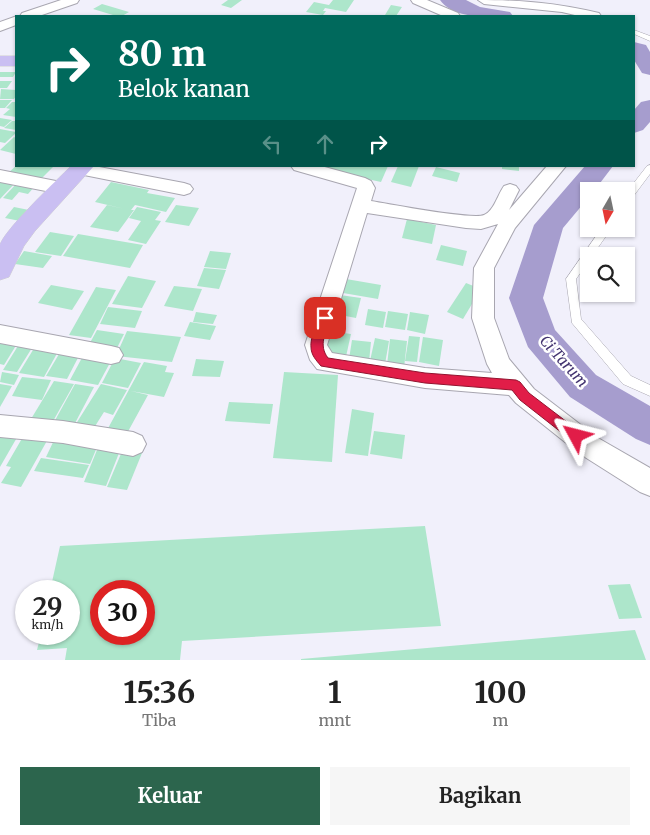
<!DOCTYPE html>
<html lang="id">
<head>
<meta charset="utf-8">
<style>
	body { margin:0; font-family:Merriweather,serif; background:#f6f6f6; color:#222; height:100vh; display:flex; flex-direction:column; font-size:19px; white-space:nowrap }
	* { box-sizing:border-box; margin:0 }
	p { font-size:16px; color:#767676 }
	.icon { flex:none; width:28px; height:28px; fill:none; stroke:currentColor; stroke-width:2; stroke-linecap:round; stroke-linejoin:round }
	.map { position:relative; height:660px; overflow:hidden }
	.drawer { display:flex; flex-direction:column; background:#fff; flex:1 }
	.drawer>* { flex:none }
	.guide { position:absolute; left:15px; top:15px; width:620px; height:152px; border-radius:0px; box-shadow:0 1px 4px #0004; background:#00695c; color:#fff; overflow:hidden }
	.needle { width:32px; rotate:189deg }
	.fabs { position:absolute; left:580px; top:182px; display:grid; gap:10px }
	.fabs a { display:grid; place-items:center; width:55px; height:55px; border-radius:0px; background:#fff; box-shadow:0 1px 4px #0004; font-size:25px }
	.speed { position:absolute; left:15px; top:580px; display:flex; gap:10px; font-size:25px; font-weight:700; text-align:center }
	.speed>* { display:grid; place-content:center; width:65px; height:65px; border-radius:50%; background:#fff; box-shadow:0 1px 4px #0004; line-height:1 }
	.speed small { font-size:12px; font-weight:400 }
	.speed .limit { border:8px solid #d22; background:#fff; color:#111 }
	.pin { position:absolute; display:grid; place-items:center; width:42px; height:42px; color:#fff; margin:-21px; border-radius:10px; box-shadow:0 2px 8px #0006 }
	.me { position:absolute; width:55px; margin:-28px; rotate:308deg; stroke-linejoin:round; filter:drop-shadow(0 0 4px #0008) }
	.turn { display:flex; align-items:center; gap:18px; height:105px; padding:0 20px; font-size:22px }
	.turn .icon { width:65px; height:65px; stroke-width:2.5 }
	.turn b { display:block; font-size:35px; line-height:42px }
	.lanes { display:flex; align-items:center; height:48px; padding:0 20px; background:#0003; justify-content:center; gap:25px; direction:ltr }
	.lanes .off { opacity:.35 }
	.eta { display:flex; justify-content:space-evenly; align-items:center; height:85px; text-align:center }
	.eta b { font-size:30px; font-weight:700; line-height:35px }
	.action { display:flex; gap:10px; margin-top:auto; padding:10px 20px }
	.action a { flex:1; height:58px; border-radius:0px; background:#2c654d; color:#fff; font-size:20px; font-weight:700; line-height:58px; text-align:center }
	.action a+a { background:#f6f6f6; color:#222 }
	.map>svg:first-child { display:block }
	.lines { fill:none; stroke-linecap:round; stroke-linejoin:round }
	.river { fill:#a69dce; fill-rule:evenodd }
	.building { fill:#ade6cb; fill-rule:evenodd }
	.service-casing { stroke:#a8a6b0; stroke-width:1 }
	.minor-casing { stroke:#a8a6b0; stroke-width:2 }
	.primary-casing { stroke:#cfcfcf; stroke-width:1 }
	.service { fill:#fff; fill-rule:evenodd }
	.minor { fill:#fff; fill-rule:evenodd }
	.primary { fill:#cabff2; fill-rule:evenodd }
	.route { fill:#e11d48; stroke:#92132f }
	.labels { text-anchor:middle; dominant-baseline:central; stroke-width:5; stroke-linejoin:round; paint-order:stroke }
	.water-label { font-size:15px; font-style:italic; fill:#433470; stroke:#fff }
</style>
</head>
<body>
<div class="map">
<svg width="650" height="660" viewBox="0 0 650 660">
	<rect width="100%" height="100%" fill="#f1f0fb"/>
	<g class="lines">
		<!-- river -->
		<g class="river">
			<path d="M440 0H466L480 7 510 12 513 16C492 17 454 20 440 0Z"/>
			<path d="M634 42 646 45 650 52V75L642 73 634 60Z"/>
			<path d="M650 100V122L643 130 634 133V110L641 102Z"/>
			<path d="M585 166H613L594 191H589V197L563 228 543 298 555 330 596 375 650 406V445L636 439 570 397 528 347 509 298 534 225Z"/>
		</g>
	</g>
	<!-- building -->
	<g class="building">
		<path d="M228 0H242L231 8 221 5Z"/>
		<path d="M333 0H354L346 12 325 8 323 11H326L323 15 306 12 314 2 329 5Z"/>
		<path d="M102 4 129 12 122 16H112L113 15 93 9Z"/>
		<path d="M391 5 402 7 396 16 385 15Z"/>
		<path d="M0 72H16L13 77H0Z"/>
		<path d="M0 81H12L7 88H0Z"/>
		<path d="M1 89 16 90V96L14 99H0Z"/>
		<path d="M0 100H12L5 108H0Z"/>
		<path d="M12 102H16V117L3 115 10 109 6 108Z"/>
		<path d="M0 118 12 120 4 127 0 126Z"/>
		<path d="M12 121H16V130L4 128Z"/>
		<path d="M0 129 16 132V133L5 143 0 142Z"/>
		<path d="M14 137 16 138V154L0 150Z"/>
		<path d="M16 166H54L39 181 8 173Z"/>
		<path d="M308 166H388L381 182Z"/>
		<path d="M398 166H419L411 187 391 182Z"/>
		<path d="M502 166H519V171L502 169Z"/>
		<path d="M436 167 460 173 457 182 432 176Z"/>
		<path d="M0 179 16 182 0 199Z"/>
		<path d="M18 182 36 185 28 194 19 192 12 200 3 198Z"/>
		<path d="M111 182 149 190 147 193 175 198 166 212 135 205 131 210H134L118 232 90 227 107 205 125 209 95 202Z"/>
		<path d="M176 205 199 208 189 226 165 222Z"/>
		<path d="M14 207 29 210 20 221 5 218Z"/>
		<path d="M137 207 161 212 155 220 161 221 146 244 128 240 141 221 129 218Z"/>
		<path d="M407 219 436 225 432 244 402 238Z"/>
		<path d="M50 232 74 236 61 256 35 252Z"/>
		<path d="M78 234 143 245 130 268 63 256Z"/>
		<path d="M441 245 467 251 463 266 436 260Z"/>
		<path d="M24 251 52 256 43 268 15 264Z"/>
		<path d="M210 251 231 253 226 269 204 267Z"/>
		<path d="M204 268 226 270 219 289 197 286Z"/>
		<path d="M128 276 156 281 142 308 112 304Z"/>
		<path d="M346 279 381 285 378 299 343 293Z"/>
		<path d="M466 283 481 289 463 319 447 312Z"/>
		<path d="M51 285 84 291 72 310 38 303Z"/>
		<path d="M174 286 202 289 193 311 164 306Z"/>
		<path d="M96 287 116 290 91 338 69 335Z"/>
		<path d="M340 295 361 298 356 318 335 314Z"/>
		<path d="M108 307 142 311 135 328 100 324Z"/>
		<path d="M368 309 386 312 383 328 365 325Z"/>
		<path d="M388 311 408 314 405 330 385 327Z"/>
		<path d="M196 312 217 315 213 324 193 322Z"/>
		<path d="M410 312 429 315 425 334 407 330Z"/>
		<path d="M190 322 216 326 210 340 184 336Z"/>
		<path d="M97 330 124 334 114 354 86 350Z"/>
		<path d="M127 331 181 337 172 362 116 356Z"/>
		<path d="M330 331 351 334 345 361 323 357Z"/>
		<path d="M409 336 420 337 417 362 405 361Z"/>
		<path d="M0 337 20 339 4 365 0 364Z"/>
		<path d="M423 337 443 340 439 366 419 362Z"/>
		<path d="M375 338 389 341 385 364 370 361Z"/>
		<path d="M390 339 407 341 404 368 387 365Z"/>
		<path d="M352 340 371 342 369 362 349 359Z"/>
		<path d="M21 341 35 343 17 372 3 370Z"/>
		<path d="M36 345 60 348 44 377 19 373Z"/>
		<path d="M62 349 81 352 67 379 46 376Z"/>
		<path d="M84 354 112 359 98 385 70 380Z"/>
		<path d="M115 358 141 363 128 388 102 383Z"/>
		<path d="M196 359 224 361 220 377 192 376Z"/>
		<path d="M144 362 167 366 165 372 174 373 164 397 131 391 148 395 125 437 106 432Z"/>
		<path d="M2 372 19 375 14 385 0 382Z"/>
		<path d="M284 372 338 375 332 462 273 458Z"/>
		<path d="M22 377 51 380 42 400 12 396Z"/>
		<path d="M54 381 74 384 52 423 31 419Z"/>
		<path d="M0 384 12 386 0 407Z"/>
		<path d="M75 384 94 387 73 427 53 424Z"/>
		<path d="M101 384 127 390 113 415 104 412 92 431 74 427Z"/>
		<path d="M229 402 273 404 270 424 225 421Z"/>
		<path d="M352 409 374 413 368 456 345 453Z"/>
		<path d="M374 431 405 435 402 459 370 454Z"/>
		<path d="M0 433 19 434 0 467Z"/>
		<path d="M57 434 100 440 90 464 46 457Z"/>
		<path d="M24 435 48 439 21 487 1 483 11 467 6 466Z"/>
		<path d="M99 445 121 448 106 486 84 482Z"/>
		<path d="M123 449 142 453 127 490 107 487Z"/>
		<path d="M41 458 89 465 83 478 34 471Z"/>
		<path d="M425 526 441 626 182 641 180 660H65L67 648 37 650 41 634H69V591H50L60 546ZM101 591H144V634H101Z"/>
		<path d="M630 584 642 618 619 619 608 585Z"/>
		<path d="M635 630 646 660H301V659Z"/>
	</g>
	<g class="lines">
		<defs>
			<g id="service">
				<path d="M634 30 650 36V41L634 34Z"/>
				<path d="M650 165V174L629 202 626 203V193L647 166Z"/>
				<path d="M601 229H611L592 256H589V261L576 279 581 319 631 376 650 385V396L623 384 572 323 566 279Z"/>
			</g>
			<g id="minor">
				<path d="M61 0H79L77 3 39 16H20L22 13Z"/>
				<path d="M411 0H427L458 13 460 16H443L413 3Z"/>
				<path d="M478 0C522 0 556 3 599 13L601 16H579L562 12 484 4Z"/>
				<path d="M17 16 16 25 0 31V22Z"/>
				<path d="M73 166H94L184 183 190 185 193 189 190 193 184 195 74 173 71 169Z"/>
				<path d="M291 166H321L365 178 371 181 375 188 371 201C389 204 472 220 484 215 494 211 498 194 504 186L510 184 516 186 519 190 509 210 547 166H566L515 228 494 268V318L509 359 534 389 598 438 650 468V496L640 492 580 454 516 403 509 395 425 388 317 369 310 360 305 345 357 188 294 170ZM367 213 466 228 481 229 498 224 474 268 472 318 487 364 492 373 425 368 332 353 327 345Z"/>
				<path d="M0 170 61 182 67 184 70 188 67 192 61 194 0 182Z"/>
				<path d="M0 325 111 346 119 348 123 355 119 362 111 364 0 343Z"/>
				<path d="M0 415 63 421 133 432 142 436 146 444 142 452 133 456 63 443 0 437Z"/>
			</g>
			<g id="primary">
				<rect x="0" y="56" width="16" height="10"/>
				<path d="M71 166H94L35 231 24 246 9 277 0 280C0 269 0 255 0 245 4 230 57 180 71 166Z"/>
			</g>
		</defs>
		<!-- service casing -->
		<use href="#service" class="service-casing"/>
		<!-- minor casing -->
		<use href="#minor" class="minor-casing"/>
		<!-- primary casing -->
		<use href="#primary" class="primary-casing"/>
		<!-- service -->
		<use href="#service" class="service"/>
		<!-- minor -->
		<use href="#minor" class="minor"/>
		<!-- primary -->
		<use href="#primary" class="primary"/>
	</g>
	<!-- route -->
	<path class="route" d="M325 314 330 318C326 333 318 345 328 358L425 373 516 380 520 382 529 393 580 432 582 436 580 440 576 442 571 440 520 400 512 390 425 383 321 366C316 360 311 355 311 347 310 339 317 316 325 314Z"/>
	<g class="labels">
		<!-- water labels -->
		<g class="water-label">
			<text transform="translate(564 361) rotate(48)">Ci Tarum</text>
		</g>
	</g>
</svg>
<div class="fabs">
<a><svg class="needle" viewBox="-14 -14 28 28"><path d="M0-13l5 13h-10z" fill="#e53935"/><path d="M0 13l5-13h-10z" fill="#767676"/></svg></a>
<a><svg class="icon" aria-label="search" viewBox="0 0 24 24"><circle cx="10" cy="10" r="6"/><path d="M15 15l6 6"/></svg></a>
</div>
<div class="speed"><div>29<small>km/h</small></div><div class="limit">30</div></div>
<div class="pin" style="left:325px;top:318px;background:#d93025"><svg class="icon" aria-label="arrive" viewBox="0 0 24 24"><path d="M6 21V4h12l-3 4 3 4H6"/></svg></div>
<svg class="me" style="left:576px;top:436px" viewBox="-20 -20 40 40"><path d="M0-17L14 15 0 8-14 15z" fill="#e11d48" stroke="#fff" stroke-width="4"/></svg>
<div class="guide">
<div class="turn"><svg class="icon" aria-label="right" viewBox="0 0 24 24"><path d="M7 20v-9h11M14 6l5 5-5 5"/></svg><div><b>80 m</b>Belok kanan</div></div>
<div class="lanes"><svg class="icon off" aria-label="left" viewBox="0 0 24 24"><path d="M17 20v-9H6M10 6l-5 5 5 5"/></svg><svg class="icon off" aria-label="ahead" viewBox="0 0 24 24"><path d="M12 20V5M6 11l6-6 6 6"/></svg><svg class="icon" aria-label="right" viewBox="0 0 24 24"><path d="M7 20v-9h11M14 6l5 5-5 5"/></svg></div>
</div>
</div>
<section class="drawer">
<div class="eta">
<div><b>15:36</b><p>Tiba</p></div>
<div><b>1</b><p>mnt</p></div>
<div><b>100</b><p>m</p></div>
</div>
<div class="action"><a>Keluar</a><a>Bagikan</a></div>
</section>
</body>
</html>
